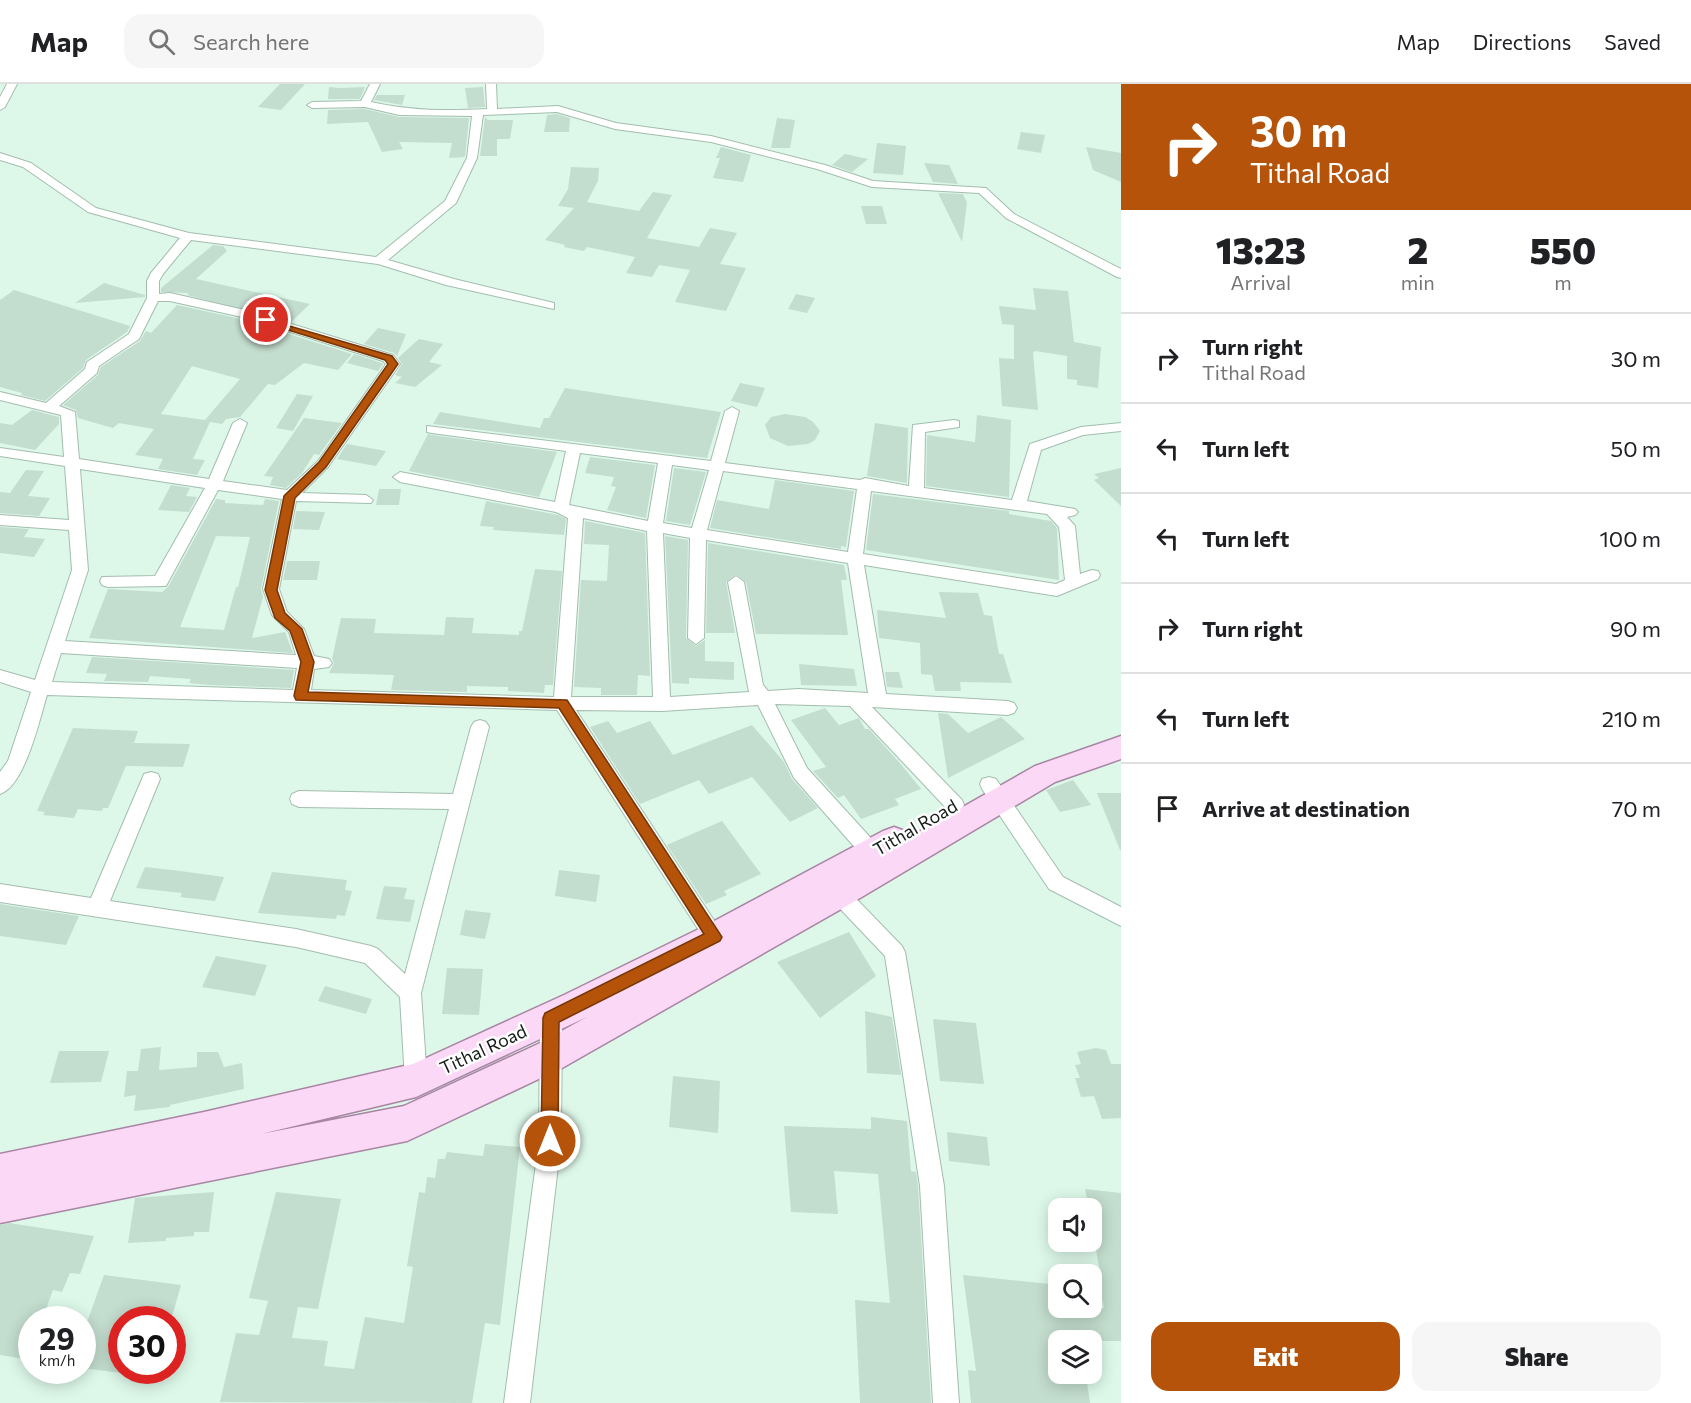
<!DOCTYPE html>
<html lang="en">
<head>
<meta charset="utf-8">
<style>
	body { margin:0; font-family:Commissioner,sans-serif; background:#f6f6f6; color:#202124; height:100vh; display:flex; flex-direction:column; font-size:22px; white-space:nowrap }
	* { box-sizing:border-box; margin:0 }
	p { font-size:20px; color:#757577 }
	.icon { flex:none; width:33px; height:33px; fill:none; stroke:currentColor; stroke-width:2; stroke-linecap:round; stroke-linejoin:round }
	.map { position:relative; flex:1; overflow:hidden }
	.drawer { display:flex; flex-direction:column; background:#fff; width:570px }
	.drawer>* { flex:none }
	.banner { background:#b45309; color:#fff; overflow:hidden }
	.controls { position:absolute; left:1048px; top:1114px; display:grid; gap:12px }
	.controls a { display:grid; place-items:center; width:54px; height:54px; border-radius:12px; background:#fff; box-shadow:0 3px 15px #0003; font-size:30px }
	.speed { position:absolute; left:18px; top:1222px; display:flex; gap:12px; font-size:30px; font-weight:700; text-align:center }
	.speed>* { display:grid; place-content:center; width:78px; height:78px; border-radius:50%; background:#fff; box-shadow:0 3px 15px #0003; line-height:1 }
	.speed small { font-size:15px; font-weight:400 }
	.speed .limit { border:9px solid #d22; background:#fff; color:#111 }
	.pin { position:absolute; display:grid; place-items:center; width:51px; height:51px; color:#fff; margin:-26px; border:3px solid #fff; border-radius:50%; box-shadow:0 2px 6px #0007 }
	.me { position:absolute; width:66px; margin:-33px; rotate:0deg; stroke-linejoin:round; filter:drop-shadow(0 0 4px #0008) }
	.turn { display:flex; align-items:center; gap:21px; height:126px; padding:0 30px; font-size:27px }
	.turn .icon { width:78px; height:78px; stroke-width:2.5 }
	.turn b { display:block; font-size:42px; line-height:51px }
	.eta { display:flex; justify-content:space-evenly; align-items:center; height:102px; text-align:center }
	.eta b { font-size:36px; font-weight:800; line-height:42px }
	.action { display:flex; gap:12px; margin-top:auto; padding:12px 30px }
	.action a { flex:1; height:69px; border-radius:18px; background:#b45309; color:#fff; font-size:24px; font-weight:800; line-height:69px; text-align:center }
	.action a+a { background:#f6f6f6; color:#202124 }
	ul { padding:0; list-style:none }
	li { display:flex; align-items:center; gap:18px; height:90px; padding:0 30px; border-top:2px solid #e0e0e0 }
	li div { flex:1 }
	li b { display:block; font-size:22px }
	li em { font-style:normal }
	header { display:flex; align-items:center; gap:36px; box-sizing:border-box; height:84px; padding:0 30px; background:#fff; border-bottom:2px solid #e0e0e0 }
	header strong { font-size:28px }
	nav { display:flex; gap:33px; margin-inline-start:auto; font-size:21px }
	.search { width:420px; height:54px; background:#f6f6f6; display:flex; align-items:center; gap:15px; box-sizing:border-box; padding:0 21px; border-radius:18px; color:#757577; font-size:22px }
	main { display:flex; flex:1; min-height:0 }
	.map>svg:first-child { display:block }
	.building { fill:#c3ddce; fill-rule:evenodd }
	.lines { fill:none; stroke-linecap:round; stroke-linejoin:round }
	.minor-casing { stroke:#a3bdae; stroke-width:2 }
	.primary-casing { stroke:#a885a3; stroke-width:3 }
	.minor { fill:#fff; fill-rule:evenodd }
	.primary { fill:#fbd8f5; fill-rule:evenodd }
	.route { fill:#b45309; stroke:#753606; stroke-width:1.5 }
	.labels { text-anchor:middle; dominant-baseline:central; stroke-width:5; stroke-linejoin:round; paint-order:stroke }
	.street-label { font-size:18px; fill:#131c17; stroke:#fefefe }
</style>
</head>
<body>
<header>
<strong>Map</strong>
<div class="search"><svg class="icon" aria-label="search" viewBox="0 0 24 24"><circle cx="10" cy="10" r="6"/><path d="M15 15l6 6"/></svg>Search here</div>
<nav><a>Map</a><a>Directions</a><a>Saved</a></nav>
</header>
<main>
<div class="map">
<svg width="1121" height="1319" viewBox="0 0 1121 1319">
	<rect width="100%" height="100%" fill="#ddf8e9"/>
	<!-- building -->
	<g class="building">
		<path d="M280 0H305L281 26 258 23Z"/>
		<path d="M329 3 340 4 365 3 360 15H328Z"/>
		<path d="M483 3 485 23 468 24 465 4Z"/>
		<path d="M377 11H405L402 21 374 16Z"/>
		<path d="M365 25 399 33 469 34 465 73 449 74 452 59 399 58 403 65 382 68 368 38 327 40 328 26Z"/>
		<path d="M557 30 570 34 569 48H544L547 31Z"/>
		<path d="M485 33 488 36H513L510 55H497V72H480Z"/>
		<path d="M777 34 795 36 790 64H771Z"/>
		<path d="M1021 48 1045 51 1041 69 1017 65Z"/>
		<path d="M877 59 906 62 903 91 873 89Z"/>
		<path d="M721 63 751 71 743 98 713 94 720 74H716Z"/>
		<path d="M1086 63 1121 69V98L1093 86Z"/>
		<path d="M845 70 868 75 852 88 832 81Z"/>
		<path d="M924 79 949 81 958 100 933 98Z"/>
		<path d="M571 83 599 84 598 97 587 118 639 127 653 108 672 111 647 154 699 163 710 144 737 149 720 180 746 184 726 227 675 218 690 186 659 181 652 193 626 189 635 173 587 163 584 167 564 163 565 161 545 156 574 124 558 122 568 105Z"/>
		<path d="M938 109 963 110 967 119 962 158Z"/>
		<path d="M861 122H882L887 140H866Z"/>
		<path d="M213 161 223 162 227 167 196 195 310 220 291 238 187 211 189 209 161 208V204Z"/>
		<path d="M104 199 145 211V213L75 219Z"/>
		<path d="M1033 204 1068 207 1074 258 1101 263 1098 304 1077 301V296L1067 295V272L1035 267 1033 269 1038 326 1002 322 999 274 1014 275V241L1002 240 999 222 1036 226Z"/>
		<path d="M14 206 33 212 130 242 127 248 86 276 83 284 45 317 21 311 22 309 0 303V216Z"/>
		<path d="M796 210 815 214 807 229 788 225Z"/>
		<path d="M177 221 241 235 352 270 338 286 304 279 275 301 268 300 240 333 226 335 222 340 210 338 193 375 205 376 197 391 158 385 163 375 135 371 154 345 119 339 113 344 78 334 76 326 63 321 98 291 101 283 140 257 146 247 151 249ZM192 282 240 295 205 336 161 330Z"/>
		<path d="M378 244 406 250 397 272 394 269 364 260Z"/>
		<path d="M419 255 443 260 429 278 442 281 415 303 395 299 402 293 395 291 402 280 398 274Z"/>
		<path d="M354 270 382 279 383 280 378 287 347 279Z"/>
		<path d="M740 299 765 304 757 323 731 317Z"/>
		<path d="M565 304 721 328 707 374 433 340 440 328 540 344 544 334H549Z"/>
		<path d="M297 310 313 312 293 347 276 344Z"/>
		<path d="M32 326 59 333V340L35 366 0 359V339L12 341Z"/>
		<path d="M785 330 805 333 813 338 820 347 815 356 808 360 788 362 770 354 765 341 771 333Z"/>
		<path d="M977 331 1011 336 1009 413 926 402 927 351 975 358Z"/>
		<path d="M304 334 342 339 319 371 314 370 302 389 286 404 270 401 273 393 264 392Z"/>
		<path d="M875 339 908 344 907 399 867 392Z"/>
		<path d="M428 350 432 351 557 368 539 413 409 387Z"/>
		<path d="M347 360 386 367 376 382 337 375Z"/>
		<path d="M590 373 655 381 646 434 607 426 616 403 611 402 614 393 585 389Z"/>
		<path d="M674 384 706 388 690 441 666 437Z"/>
		<path d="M1121 384V422L1094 396 1099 394 1094 390Z"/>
		<path d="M26 386 44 387 28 412 50 414 39 432 0 429V408L10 409Z"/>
		<path d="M775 396 854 407 846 463 841 462V465L710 444 717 416 769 425Z"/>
		<path d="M171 401 190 404 186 412 197 413 189 428 158 426Z"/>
		<path d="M379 405H401L399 421H376Z"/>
		<path d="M873 410 1009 427V430L1051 437 1057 444 1059 496 866 466Z"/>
		<path d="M216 415 225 416V419L263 421 265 415 279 417 261 505 263 513 252 554 285 548 293 569 89 554 108 505 162 508 168 503ZM216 452 250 453 238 503H236L224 546 180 543Z"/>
		<path d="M486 417 558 431 566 435 564 451 493 446 494 443 480 442Z"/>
		<path d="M296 427 325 428 319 446 293 445Z"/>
		<path d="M585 437 645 449 650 592 638 591 637 611H601V604L574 603 581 496 607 497 609 461 584 460Z"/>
		<path d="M0 443 29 445 24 453 45 455 34 473 0 469Z"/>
		<path d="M665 452 688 456 686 554 696 562 705 556V577L734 578V596L689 594V600L672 599Z"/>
		<path d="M708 459 844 481 847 496H841L848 551 756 550 746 498 736 490 726 498 735 549H706Z"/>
		<path d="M287 477H320L317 496H283Z"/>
		<path d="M535 485 562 487 553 601H545L544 609 508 607V603L467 602V608L391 606 394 591 329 589 334 579 332 575 341 534 376 535 374 549 444 551 446 533 474 534 472 549 519 551V547H522Z"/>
		<path d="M939 508 978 509 984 531 992 532 999 570H1003L1012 599 960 598 961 607H935L932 591 921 590 920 559 879 554 877 526 946 534Z"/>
		<path d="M92 573 294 586 291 604 209 601 189 599 191 595 150 592 148 598 104 597 107 590 86 589Z"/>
		<path d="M799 580 854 585 857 602 801 601Z"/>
		<path d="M885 588H899L903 604 887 603Z"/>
		<path d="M825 624 839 641 859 634 865 645H869L899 678 921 705 895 715 899 721 861 735 844 711 838 714 813 687 826 683 791 636Z"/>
		<path d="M938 629 948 630 968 649 1001 633 1025 655 948 694Z"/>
		<path d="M608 637 617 649 650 637 673 671 752 641 784 678 792 695 818 724 790 738 752 693 709 710 699 696 640 720 590 643Z"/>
		<path d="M73 644 138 647 134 659 190 660 183 683 126 682 108 724H103L102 727 78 725 74 734 43 731 45 728 37 727Z"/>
		<path d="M1073 696 1091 721 1060 728 1046 706Z"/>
		<path d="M1097 709H1121V766H1120Z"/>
		<path d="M722 737 761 790 724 807 727 811 706 820 667 761Z"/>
		<path d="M145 783 180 787 224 793 215 817 180 813 182 809 136 804Z"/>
		<path d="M559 786 600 791 596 818 555 812Z"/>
		<path d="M272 788 347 796 345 806 352 807 345 832 337 831 336 835 258 829Z"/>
		<path d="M384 802 407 804 404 815 415 816 410 838 376 835Z"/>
		<path d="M0 820 6 821 79 832 66 861 0 852Z"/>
		<path d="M465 826 491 829 485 855 460 851Z"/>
		<path d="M849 848 876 892 820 934 777 878Z"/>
		<path d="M216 872 267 881 255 912 202 903Z"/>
		<path d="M447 884 483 885 479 931 442 930Z"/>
		<path d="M325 902 372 915 366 930 318 917Z"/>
		<path d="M865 927 892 933 901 991 867 989Z"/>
		<path d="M933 935 976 939 984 1000 940 997Z"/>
		<path d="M161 963 159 986 197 983V968H218L224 983 242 979 244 1005 170 1021V1023L134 1027 136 1011 124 1013 127 987H138L141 965Z"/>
		<path d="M1096 964 1106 966 1111 980H1121V1034L1102 1035 1094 1012 1081 1013 1075 994H1080L1075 981 1081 980 1077 968Z"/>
		<path d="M59 967H109L101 998 50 999Z"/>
		<path d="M673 992 720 997 718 1049 669 1043Z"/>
		<path d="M871 1033 907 1037 911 1087 916 1088 918 1102 931 1319H860L855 1216 890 1219 878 1090 834 1087 838 1130 791 1128 784 1042 871 1045Z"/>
		<path d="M947 1048 987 1053 990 1082 949 1077Z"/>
		<path d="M485 1060 520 1063 500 1241 485 1239 472 1319 220 1318 236 1249 259 1251 268 1217 249 1214 276 1108 341 1115 318 1225 298 1223 292 1254 328 1257 324 1282 354 1285 365 1233 404 1239 413 1183 407 1182 419 1108 425 1109 427 1093 435 1094 438 1075H445L447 1068 483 1072Z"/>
		<path d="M1085 1105 1121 1109V1257H1059V1294L1087 1298 1090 1319H971L968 1286 976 1287 963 1191 1059 1201V1224H1104L1096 1188 1100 1189 1092 1142V1125H1089Z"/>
		<path d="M214 1108 209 1148H194V1152L166 1154V1157L128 1159 135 1114Z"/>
		<path d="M9 1139 94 1152 80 1190 70 1189 62 1208 53 1206 42 1236H32V1276L0 1271V1141Z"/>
		<path d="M104 1191 181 1201 171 1236H122V1289L82 1284V1252Z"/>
	</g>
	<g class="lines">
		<defs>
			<g id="minor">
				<path d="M7 0H17L5 23 0 26V13Z"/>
				<path d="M370 0H380L371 18C410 27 448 27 487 25L486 0H496L497 25 558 22 616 39 711 52 825 81 873 97 986 104 1014 130 1121 185V194L1117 193 1006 134 979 109 872 103 817 85 711 58 615 45 557 28 483 31 477 74 456 119 388 176 454 195 554 219V225L446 201 378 180 191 156 163 190 159 197V210L170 209 249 227 393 271 400 280 328 383 302 409 366 411 373 416 371 419 296 417 279 505 287 528 304 545 314 572 329 575 332 579 329 583 314 585 311 606 554 613 568 434 556 428 400 398 393 393 400 388 555 418 566 367 432 349 427 348V342L711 377 725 327 732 323 739 327 725 379 860 396 865 394 909 402 913 341 954 336 959 337V343L925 348 924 404 1012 416 1030 360 1081 343 1121 339V347L1083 351 1041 366 1027 417 1075 425 1078 428 1075 431 1067 433 1075 442 1080 490 1092 486 1098 487 1100 491 1098 495 1057 512 864 481 886 610 1008 617 1014 619 1017 624 1014 629 1008 631 872 623 962 716 964 721 962 726 955 729 948 726 850 622 775 620 807 684 879 763 882 769 879 775 872 777 865 775 794 694 758 621 662 627 576 626 721 847 724 853 721 859 714 862 707 859 557 626 47 611C40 634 25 702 0 710V688L8 677 31 608 0 598V586L35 596 72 486 69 446 0 441V431L69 436 65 382 0 372V364L64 373 61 331 0 316V308L46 319 85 285 87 278 129 250 147 214V197L151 189 180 154 88 128 23 83 0 76V69L31 79 96 124 189 149 376 173 445 117 467 74 472 32 399 31 365 23 312 24 307 21 312 18 361 17ZM158 217H170L242 233 383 277 386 280 318 377 287 406 223 397 247 339 240 335 233 339 209 395 79 375 75 328 59 322 97 289 99 282 139 255ZM580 369 658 379 648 437 569 421ZM672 381 709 386 692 444 663 439ZM80 385 205 404 155 492 102 493 100 497 102 501 108 503 166 502 218 406 282 415 263 505 272 531 289 548 296 571 65 557 88 486ZM723 387 857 405 848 468 707 446ZM871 407 1047 430 1059 443 1065 496 1056 500 863 470ZM583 434 647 447 653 613H571ZM663 449 690 454 688 554 696 560 704 554 706 456 848 479 868 609 798 605 768 607 763 601 744 498 736 492 728 498 749 608 670 613ZM61 569 297 584 293 606 52 598Z"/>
				<path d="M480 636 486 638 489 643 421 909 427 996 424 1003 416 1007 408 1003 405 996 400 913 365 879 296 863 0 818V800L91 814 142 695 144 690 151 688 158 690 160 695 110 817 296 845 371 862 378 865 405 890 449 725 299 723 292 720 290 715 292 710 299 707 453 710 471 643 474 638Z"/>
				<path d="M989 693 996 695 1063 793 1121 823V842L1049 805 982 705 980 700 982 695Z"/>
				<path d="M832 795 839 797 902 862 905 868 944 1102 959 1319H933L920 1102 885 872 825 809 822 803 825 797Z"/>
				<path d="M551 924 559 927 562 934 561 1057 530 1319H504L539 1057 540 934 543 927Z"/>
			</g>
			<path id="primary" d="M1121 652V675L1055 698 850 820 562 984 420 1051 407 1057 0 1139V1070L204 1028 413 980 564 911 703 843 883 747 894 743 905 747 908 754 1035 682ZM587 933 538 960 404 1022 261 1050 416 1013Z"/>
		</defs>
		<!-- minor casing -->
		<use href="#minor" class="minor-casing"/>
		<!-- primary casing -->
		<use href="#primary" class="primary-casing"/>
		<!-- minor -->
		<use href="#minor" class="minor"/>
		<!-- primary -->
		<use href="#primary" class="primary"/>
	</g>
	<!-- route -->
	<path class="route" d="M262 234 392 272 398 280 326 383 295 414 277 506 285 529 302 545 314 578 308 608 567 616 722 853 720 857 559 938 558 1057 556 1063 550 1066 544 1063 541 1057 543 934 545 929 704 850 559 624 296 616 294 612 301 578 290 547 275 534 265 506 284 412 319 378 388 280 385 276 262 238Z"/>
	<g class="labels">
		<!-- street labels -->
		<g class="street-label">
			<text transform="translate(915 743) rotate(-30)">Tithal Road</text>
			<text transform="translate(483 965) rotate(-25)">Tithal Road</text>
		</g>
	</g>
</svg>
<div class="controls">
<a><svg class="icon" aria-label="sound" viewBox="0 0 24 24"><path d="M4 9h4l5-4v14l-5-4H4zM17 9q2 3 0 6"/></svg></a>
<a><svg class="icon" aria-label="search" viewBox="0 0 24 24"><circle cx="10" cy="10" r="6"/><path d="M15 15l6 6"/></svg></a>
<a><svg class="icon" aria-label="layers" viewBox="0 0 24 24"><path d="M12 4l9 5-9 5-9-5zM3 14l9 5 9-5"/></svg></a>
</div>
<div class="speed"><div>29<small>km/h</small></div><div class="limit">30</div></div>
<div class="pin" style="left:266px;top:236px;background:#d93025"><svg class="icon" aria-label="arrive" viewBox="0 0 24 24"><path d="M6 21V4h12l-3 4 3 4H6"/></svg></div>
<svg class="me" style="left:550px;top:1057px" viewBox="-20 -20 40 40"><circle r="17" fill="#b45309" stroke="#fff" stroke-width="3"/><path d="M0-11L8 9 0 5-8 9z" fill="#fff"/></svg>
</div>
<section class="drawer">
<div class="banner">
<div class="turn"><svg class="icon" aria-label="right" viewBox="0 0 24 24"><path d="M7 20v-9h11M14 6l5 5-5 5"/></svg><div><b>30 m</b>Tithal Road</div></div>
</div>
<div class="eta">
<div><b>13:23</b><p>Arrival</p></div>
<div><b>2</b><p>min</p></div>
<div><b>550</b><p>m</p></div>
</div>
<ul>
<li><svg class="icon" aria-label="right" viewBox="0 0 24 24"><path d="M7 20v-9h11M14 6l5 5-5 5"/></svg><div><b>Turn right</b><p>Tithal Road</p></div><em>30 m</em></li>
<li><svg class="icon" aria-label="left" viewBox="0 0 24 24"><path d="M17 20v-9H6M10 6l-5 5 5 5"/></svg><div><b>Turn left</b></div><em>50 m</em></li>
<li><svg class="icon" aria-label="left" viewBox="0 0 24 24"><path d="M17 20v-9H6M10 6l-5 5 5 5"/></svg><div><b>Turn left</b></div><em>100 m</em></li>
<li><svg class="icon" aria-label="right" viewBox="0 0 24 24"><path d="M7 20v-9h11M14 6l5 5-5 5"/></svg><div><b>Turn right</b></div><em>90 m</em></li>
<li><svg class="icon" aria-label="left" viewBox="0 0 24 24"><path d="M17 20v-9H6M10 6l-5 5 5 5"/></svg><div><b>Turn left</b></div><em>210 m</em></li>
<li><svg class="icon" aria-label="arrive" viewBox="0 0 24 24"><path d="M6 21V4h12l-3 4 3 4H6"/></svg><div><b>Arrive at destination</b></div><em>70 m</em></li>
</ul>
<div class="action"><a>Exit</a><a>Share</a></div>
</section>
</main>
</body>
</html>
